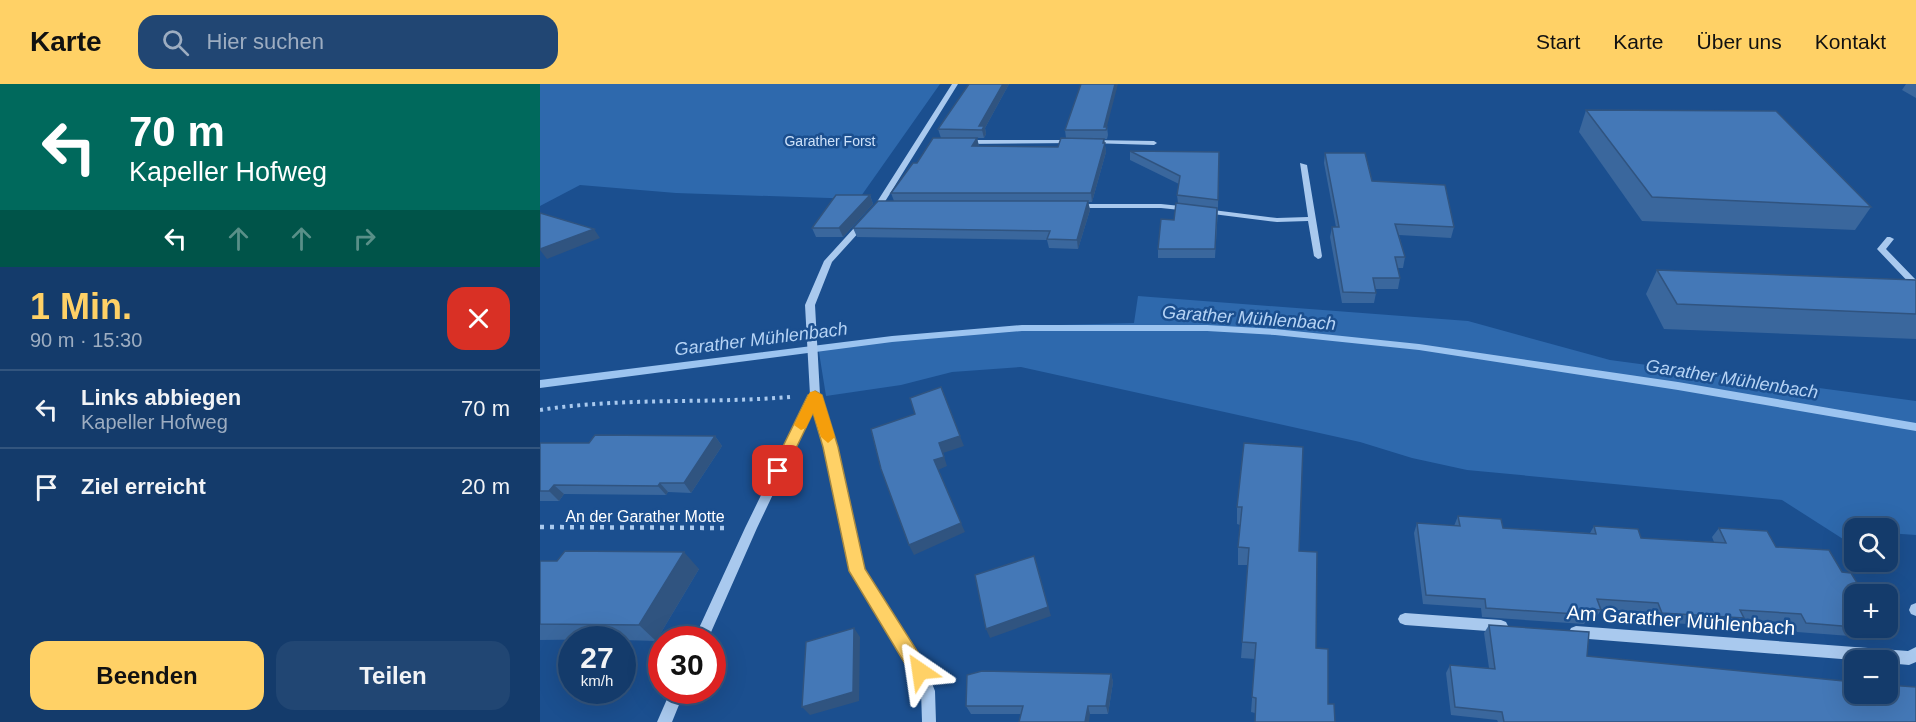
<!DOCTYPE html>
<html lang="de">
<head>
<meta charset="utf-8">
<style>
	body { margin:0; font-family:Arial,sans-serif; background:#214673; color:#f1f3f6; height:100vh; display:flex; flex-direction:column; font-size:22px; white-space:nowrap }
	* { box-sizing:border-box; margin:0 }
	p { font-size:20px; color:#9dadc1 }
	.icon { flex:none; width:33px; height:33px; fill:none; stroke:currentColor; stroke-width:2; stroke-linecap:round; stroke-linejoin:round }
	.map { position:relative; flex:1; overflow:hidden }
	.drawer { display:flex; flex-direction:column; background:#143b6b; width:540px }
	.drawer>* { flex:none }
	.top-card { background:#00695c; color:#fff; overflow:hidden }
	.fabs { position:absolute; left:1304px; top:434px; display:grid; gap:12px }
	.fabs a { display:grid; place-items:center; width:54px; height:54px; border-radius:12px; background:#143b6b; box-shadow:0 6px 24px #0002,0 0 0 2px #33557e; font-size:30px }
	.speed { position:absolute; left:18px; top:542px; display:flex; gap:12px; font-size:30px; font-weight:700; text-align:center }
	.speed>* { display:grid; place-content:center; width:78px; height:78px; border-radius:50%; background:#143b6b; box-shadow:0 6px 24px #0002,0 0 0 2px #33557e; line-height:1 }
	.speed small { font-size:15px; font-weight:400 }
	.speed .limit { border:9px solid #d22; background:#fff; color:#111 }
	.pin { position:absolute; display:grid; place-items:center; width:51px; height:51px; color:#fff; margin:-26px; border-radius:12px; box-shadow:0 3px 9px #0006 }
	.me { position:absolute; width:66px; margin:-33px; rotate:328deg; stroke-linejoin:round; filter:drop-shadow(0 0 4px #0008) }
	.turn { display:flex; align-items:center; gap:21px; height:126px; padding:0 30px; font-size:27px }
	.turn .icon { width:78px; height:78px; stroke-width:2.5 }
	.turn b { display:block; font-size:42px; line-height:51px }
	.lanes { display:flex; align-items:center; height:57px; padding:0 30px; background:#0003; justify-content:center; gap:30px; direction:ltr }
	.lanes .off { opacity:.35 }
	.round { display:grid; place-items:center; flex:none; width:63px; height:63px; border-radius:18px; background:#214673 }
	.summary { display:flex; align-items:center; justify-content:space-between; height:102px; padding:0 30px }
	h1 { font-size:36px; font-weight:600; line-height:45px; color:#ffd166 }
	.action { display:flex; gap:12px; margin-top:auto; padding:12px 30px }
	.action a { flex:1; height:69px; border-radius:18px; background:#ffd166; color:#111; font-size:24px; font-weight:600; line-height:69px; text-align:center }
	.action a+a { background:#214673; color:#f1f3f6 }
	ul { padding:0; list-style:none }
	li { display:flex; align-items:center; gap:18px; height:78px; padding:0 30px; border-top:2px solid #33557e }
	li div { flex:1 }
	li b { display:block; font-size:22px }
	li em { font-style:normal }
	header { display:flex; align-items:center; gap:36px; box-sizing:border-box; height:84px; padding:0 30px; background:#ffd166; color:#111 }
	header strong { font-size:28px }
	nav { display:flex; gap:33px; margin-inline-start:auto; font-size:21px }
	.search { width:420px; height:54px; background:#214673; display:flex; align-items:center; gap:15px; box-sizing:border-box; padding:0 21px; border-radius:18px; color:#9dadc1; font-size:22px }
	main { display:flex; flex:1; min-height:0 }
	.map>svg:first-child { display:block }
	.green { fill:#2e69ad }
	.lines { fill:none; stroke-linecap:round; stroke-linejoin:round }
	.stream { fill:#9cc4f0; fill-rule:evenodd }
	.path-far1 { stroke:#a9c9ee; stroke-width:4; stroke-dasharray:3 4.5; stroke-linecap:butt }
	.path { stroke:#a9c9ee; stroke-width:4.5; stroke-dasharray:4 6; stroke-linecap:butt }
	.minor { fill:#a9c9ee; fill-rule:evenodd }
	.wall { fill:#3a679d }
	.shaded-wall { fill:#305480 }
	.building { fill:#4478b7; stroke:#305480; stroke-width:1.5 }
	.route { fill:#ffd166; stroke:#a68842; stroke-width:1.5 }
	.slow { fill:#f59e0b }
	.labels { text-anchor:middle; dominant-baseline:central; stroke-width:5; stroke-linejoin:round; paint-order:stroke }
	.far-park-label { font-size:14px; fill:#cfe3fa; stroke:#1b4f8f }
	.street-label { font-size:16px; fill:#fff; stroke:#1b4f8f }
	.water-label { font-size:18px; font-style:italic; fill:#b5d3f5; stroke:#1b4f8f }
	.near-street-label { font-size:20px; fill:#fff; stroke:#1b4f8f }
</style>
</head>
<body>
<header>
<strong>Karte</strong>
<div class="search"><svg class="icon" aria-label="search" viewBox="0 0 24 24"><circle cx="10" cy="10" r="6"/><path d="M15 15l6 6"/></svg>Hier suchen</div>
<nav><a>Start</a><a>Karte</a><a>Über uns</a><a>Kontakt</a></nav>
</header>
<main>
<section class="drawer">
<div class="top-card">
<div class="turn"><svg class="icon" aria-label="left" viewBox="0 0 24 24"><path d="M17 20v-9H6M10 6l-5 5 5 5"/></svg><div><b>70 m</b>Kapeller Hofweg</div></div>
<div class="lanes"><svg class="icon" aria-label="left" viewBox="0 0 24 24"><path d="M17 20v-9H6M10 6l-5 5 5 5"/></svg><svg class="icon off" aria-label="ahead" viewBox="0 0 24 24"><path d="M12 20V5M6 11l6-6 6 6"/></svg><svg class="icon off" aria-label="ahead" viewBox="0 0 24 24"><path d="M12 20V5M6 11l6-6 6 6"/></svg><svg class="icon off" aria-label="right" viewBox="0 0 24 24"><path d="M7 20v-9h11M14 6l5 5-5 5"/></svg></div>
</div>
<div class="summary"><div><h1>1 Min.</h1><p>90 m · 15:30</p></div><a class="round" style="background:#d93025;color:#fff"><svg class="icon" aria-label="close" viewBox="0 0 24 24"><path d="M6 6l12 12M18 6L6 18"/></svg></a></div>
<ul>
<li><svg class="icon" aria-label="left" viewBox="0 0 24 24"><path d="M17 20v-9H6M10 6l-5 5 5 5"/></svg><div><b>Links abbiegen</b><p>Kapeller Hofweg</p></div><em>70 m</em></li>
<li><svg class="icon" aria-label="arrive" viewBox="0 0 24 24"><path d="M6 21V4h12l-3 4 3 4H6"/></svg><div><b>Ziel erreicht</b></div><em>20 m</em></li>
</ul>
<div class="action"><a>Beenden</a><a>Teilen</a></div>
</section>
<div class="map">
<svg width="1376" height="638" viewBox="0 0 1376 638">
	<rect width="100%" height="100%" fill="#1b4f8f"/>
	<!-- green -->
	<g class="green">
		<path d="M0 0H400L319 115 136 109 40 101 0 122Z"/>
		<path d="M598 212 928 237 1070 276 1376 317V451L1347 449V444H1314V462L1242 416 927 386 872 374 820 358 481 283 412 288 361 301 286 312 278 262 481 242 594 239Z"/>
	</g>
	<g class="lines">
		<!-- stream -->
		<path class="stream" d="M482 241H667L735 245 879 260 1138 298 1376 339V347L1138 306 879 266 735 251 667 247H482L352 258 0 304V296L352 252Z"/>
		<!-- path-far1 -->
		<path class="path-far1" d="M0 326C83 313 167 320 250 313"/>
		<!-- path -->
		<path class="path" d="M0 443 186 444"/>
		<!-- minor -->
		<g class="minor">
			<path d="M412 0H418L341 124 292 178 275 221 280 311 297 363 323 486 385 582 395 607 396 638H382L381 607 374 591 311 487 285 363 274 324 217 444 168 555H154L205 444 270 311 265 221 284 177 335 121Z"/>
			<path d="M533 56 536 58 535 59 425 60 422 58 425 56Z"/>
			<path d="M551 56 614 57 617 59 614 61 549 59 548 58Z"/>
			<path d="M760 79 767 81 782 172 781 174 778 175 774 172 768 137 737 138 665 129 661 127 665 125 737 134 768 133Z"/>
			<path d="M534 120H621L650 123 654 125 650 127 621 124H537L533 122Z"/>
			<path d="M1347 153H1350L1354 155 1346 165 1376 196V204L1373 203 1337 165Z"/>
			<path d="M1376 519V532L1371 530 1369 526 1371 521Z"/>
			<path d="M865 529 961 536 966 538 968 542 966 546 961 548 865 541 860 539 858 535 860 531Z"/>
			<path d="M1036 542 1368 567 1376 563V578L1369 581 1347 579V576H1314L1036 554 1031 552 1029 548 1031 544Z"/>
			<path d="M131 606H145L132 638H117Z"/>
		</g>
	</g>
	<!-- wall -->
	<g class="wall">
		<path d="M429 0H469L445 44 446 50 444 54H401L398 45Z"/>
		<path d="M1366 0H1376V14L1362 6Z"/>
		<path d="M1046 26 1331 123 1315 146 1102 137 1039 48Z"/>
		<path d="M567 43 568 51 567 55 526 54 525 46Z"/>
		<path d="M437 54 439 62 518 63 564 55 566 68 552 118H548L550 126 538 165 509 164 507 156 317 153 313 144 354 117 351 109 377 79Z"/>
		<path d="M590 67 679 68 678 125 675 174H618V165L634 136 638 119 637 111 639 100 590 76Z"/>
		<path d="M785 69 832 97 914 143 911 154 859 151 865 173 863 184H857L860 194 858 205H835L836 209 834 219H802L790 153 792 143H796L784 79Z"/>
		<path d="M330 111 333 120 303 153H276L272 144Z"/>
		<path d="M1117 186 1376 196V255L1124 245 1106 210Z"/>
		<path d="M175 352 182 362 151 409 128 408 126 411 24 410 19 417H0V359H49Z"/>
		<path d="M763 363 715 629 711 628 715 575 701 574 708 481H698V463L700 441 697 440V423Z"/>
		<path d="M918 432 963 444 1050 449 1054 442 1101 454 1174 458 1172 453 1179 444 1236 463 1314 510 1334 544 1323 553 1257 548 1252 539 1203 535 1195 543 1115 538 1111 528 1060 525 1061 526 1055 535 1048 534 1044 540 942 533 941 524 883 520 874 449 877 439 914 442Z"/>
		<path d="M0 477 159 485 116 557 82 556V555L0 556Z"/>
		<path d="M949 541 1047 572 1376 638H958L957 636 911 631 906 589 910 581 949 584 944 549Z"/>
		<path d="M571 590 573 598 568 630H431L426 622Z"/>
	</g>
	<!-- shaded-wall -->
	<g class="shaded-wall">
		<path d="M463 0H469L445 44 446 50 444 54 442 46 439 42Z"/>
		<path d="M575 0H578L566 46 564 43Z"/>
		<path d="M437 54 439 63 432 62Z"/>
		<path d="M564 55 566 68 552 118 551 109Z"/>
		<path d="M330 111 333 120 303 153 299 144Z"/>
		<path d="M548 117 550 126 538 165 537 156Z"/>
		<path d="M54 145 60 154 7 175 0 166V165Z"/>
		<path d="M175 352 182 362 151 409 144 399Z"/>
		<path d="M420 352 424 362 403 369 407 382 398 386 394 376 399 359Z"/>
		<path d="M120 399 128 408 126 411 118 402Z"/>
		<path d="M14 401 24 410 19 417 9 407Z"/>
		<path d="M421 439 425 448 374 471 369 461Z"/>
		<path d="M144 468 159 485 116 557 99 541Z"/>
		<path d="M494 472 511 532 450 554 446 545Z"/>
		<path d="M314 544 320 553 319 617 270 631 262 623Z"/>
		<path d="M571 590 573 598 568 630 566 622Z"/>
		<path d="M548 622 550 630 549 638H545Z"/>
	</g>
	<!-- building -->
	<g class="building">
		<path d="M429 0H463L439 42H444L442 46 398 45Z"/>
		<path d="M541 0H575L564 43H567L566 46H525Z"/>
		<path d="M1046 26 1236 27 1331 123 1112 113Z"/>
		<path d="M393 54H437L432 62 518 63 521 54 564 55 563 59H565L551 109H351L373 79H377Z"/>
		<path d="M590 67 679 68 678 116 637 111 640 92Z"/>
		<path d="M785 69H825L832 97 905 101 914 143 855 140 865 173H855L860 194H833L836 209 803 208 792 143H799Z"/>
		<path d="M296 111H330L299 144H272Z"/>
		<path d="M338 117H548L537 156 507 155 510 147 313 144Z"/>
		<path d="M636 119 677 124 675 165H618L621 135 634 136Z"/>
		<path d="M0 129 54 145 0 165Z"/>
		<path d="M1117 186 1376 196V230L1137 220Z"/>
		<path d="M401 303 420 352 399 359 404 373 394 376 421 439 369 461 341 385 331 345 375 330 370 314Z"/>
		<path d="M55 351 175 352 144 399H120L118 402 14 401 9 407H0V359H49Z"/>
		<path d="M704 359 763 363 759 467 777 468 776 564 788 565V620H794L795 638H715L716 614 712 613 716 559 702 558 709 464 698 463 702 423H697Z"/>
		<path d="M918 432 961 435 963 444 1056 450 1054 442 1098 445 1101 454 1186 459 1179 444 1227 447 1236 463 1289 466 1302 488 1311 489 1324 510H1314V543L1266 539 1261 530 1200 526 1204 534 1122 529 1118 519 1057 515 1061 526 1050 525V531L946 524 945 515 886 511 877 439 920 442Z"/>
		<path d="M25 467 144 468 99 541 0 540V477H17Z"/>
		<path d="M494 472 508 523 446 545 435 491Z"/>
		<path d="M949 541 1049 548 1047 572 1314 598V609H1347V601L1376 603V638H964L962 628 915 623 910 581 955 585Z"/>
		<path d="M314 544 313 608 262 623 266 558Z"/>
		<path d="M442 587 571 590 566 622H548L545 638H479L483 622H426L427 591Z"/>
	</g>
	<!-- route -->
	<path class="route" d="M275 307 282 311 298 363 325 485 386 581 389 587 386 593 380 596 373 593 309 487 283 363 273 329 243 391H233L231 387 268 311Z"/>
	<!-- slow -->
	<path class="slow" d="M275 307 282 311 295 353 288 359 281 353 273 329 266 344 261 346 254 341 270 308Z"/>
	<g class="labels">
		<!-- far-park labels -->
		<g class="far-park-label">
			<text x="290" y="57">Garather Forst</text>
		</g>
		<!-- street labels -->
		<g class="street-label">
			<text x="105" y="432">An der Garather Motte</text>
		</g>
		<!-- water labels -->
		<g class="water-label">
			<text transform="translate(709 234) rotate(4)">Garather Mühlenbach</text>
			<text transform="translate(221 255) rotate(-7)">Garather Mühlenbach</text>
			<text transform="translate(1192 295) rotate(9)">Garather Mühlenbach</text>
		</g>
		<!-- near-street labels -->
		<g class="near-street-label">
			<text transform="translate(1141 536) rotate(4)">Am Garather Mühlenbach</text>
		</g>
	</g>
</svg>
<div class="fabs">
<a><svg class="icon" aria-label="search" viewBox="0 0 24 24"><circle cx="10" cy="10" r="6"/><path d="M15 15l6 6"/></svg></a>
<a>+</a>
<a>−</a>
</div>
<div class="speed"><div>27<small>km/h</small></div><div class="limit">30</div></div>
<div class="pin" style="left:238px;top:387px;background:#d93025"><svg class="icon" aria-label="arrive" viewBox="0 0 24 24"><path d="M6 21V4h12l-3 4 3 4H6"/></svg></div>
<svg class="me" style="left:380px;top:587px" viewBox="-20 -20 40 40"><path d="M0-17L14 15 0 8-14 15z" fill="#ffd166" stroke="#fff" stroke-width="4"/></svg>
</div>
</main>
</body>
</html>
